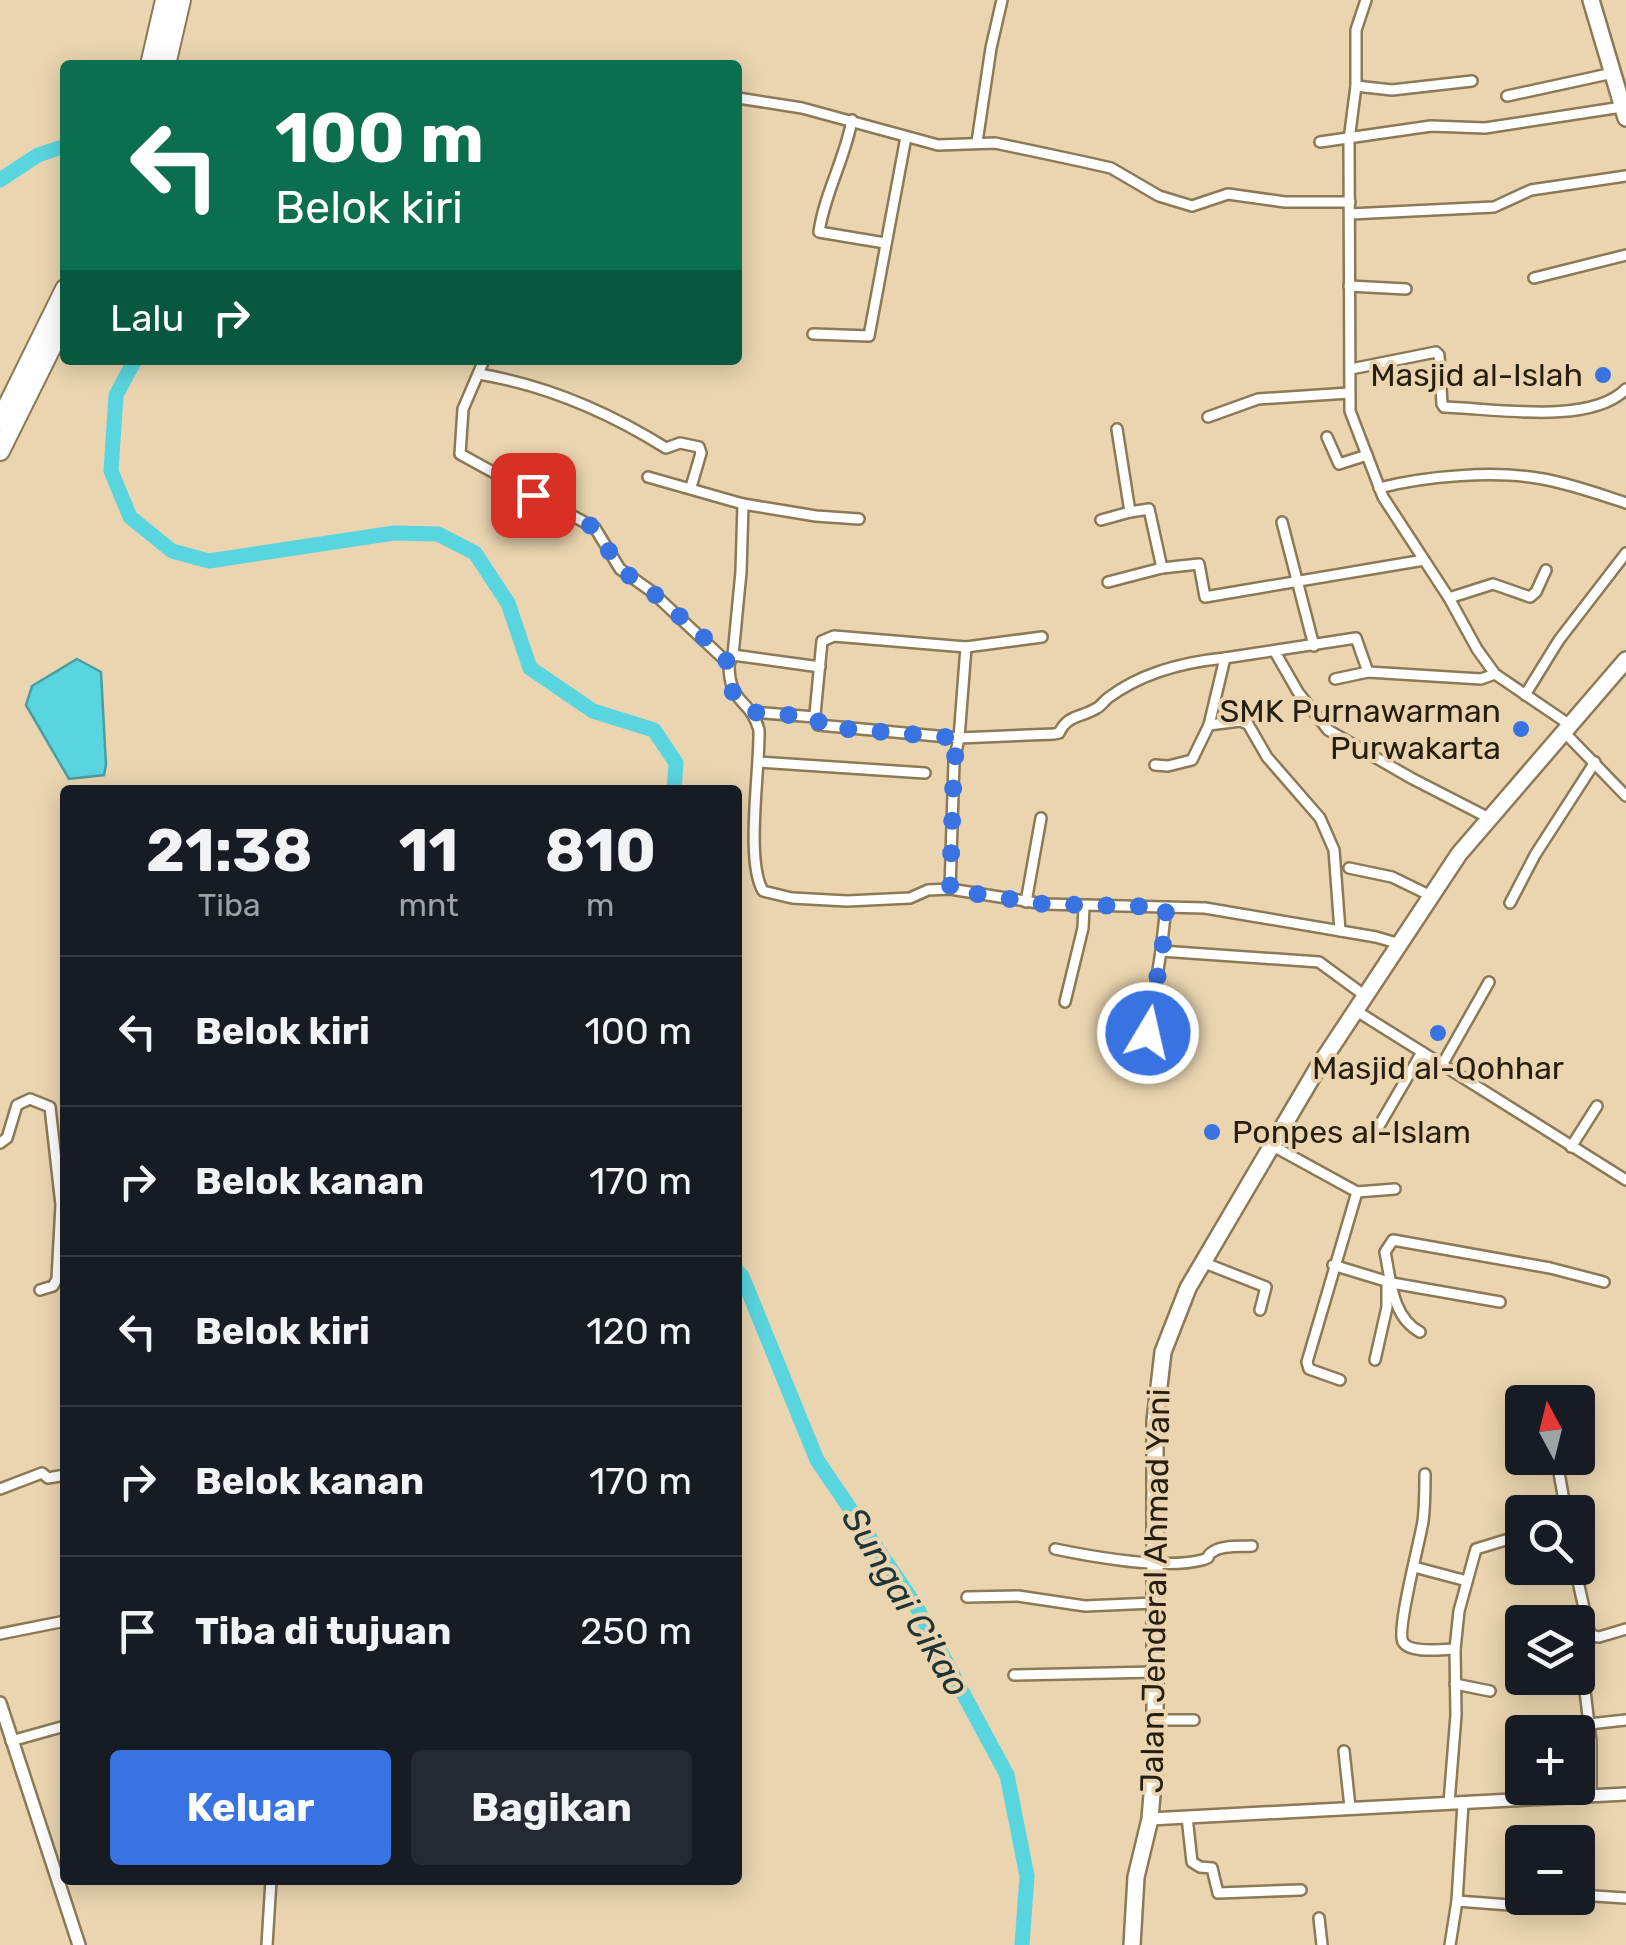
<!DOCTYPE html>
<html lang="id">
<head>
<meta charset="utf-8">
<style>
	body { margin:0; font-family:Rubik,sans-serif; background:#242831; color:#f1f3f6; height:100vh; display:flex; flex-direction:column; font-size:38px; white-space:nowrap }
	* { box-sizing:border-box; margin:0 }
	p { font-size:32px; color:#9ea1a6 }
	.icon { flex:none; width:55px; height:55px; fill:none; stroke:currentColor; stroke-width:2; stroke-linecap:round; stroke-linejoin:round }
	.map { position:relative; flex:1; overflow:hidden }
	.panel { position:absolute; left:60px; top:785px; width:682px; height:1100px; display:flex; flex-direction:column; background:#171b24; border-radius:10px; box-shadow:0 5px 25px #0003 }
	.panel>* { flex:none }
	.hud { position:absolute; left:60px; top:60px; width:682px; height:305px; border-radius:10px; box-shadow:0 5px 25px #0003; background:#0b6e4f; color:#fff; overflow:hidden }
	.needle { width:65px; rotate:353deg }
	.controls { position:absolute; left:1505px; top:1385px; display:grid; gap:20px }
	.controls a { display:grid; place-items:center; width:90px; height:90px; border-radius:10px; background:#171b24; box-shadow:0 5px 25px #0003; font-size:50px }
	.pin { position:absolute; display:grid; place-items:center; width:85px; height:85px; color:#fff; margin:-42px; border-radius:20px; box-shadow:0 5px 15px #0006 }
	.me { position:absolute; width:110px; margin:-55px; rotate:9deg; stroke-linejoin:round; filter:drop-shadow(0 0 8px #0008) }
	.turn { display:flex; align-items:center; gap:35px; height:210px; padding:0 50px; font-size:45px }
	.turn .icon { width:130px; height:130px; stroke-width:2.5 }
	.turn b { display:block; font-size:70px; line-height:85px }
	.then { display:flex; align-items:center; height:95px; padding:0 50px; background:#0003; gap:20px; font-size:38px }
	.eta { display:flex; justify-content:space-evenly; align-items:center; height:170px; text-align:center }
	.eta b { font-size:60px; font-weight:700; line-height:70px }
	.action { display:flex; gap:20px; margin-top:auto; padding:20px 50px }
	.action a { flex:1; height:115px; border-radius:10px; background:#3972e1; color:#fff; font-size:40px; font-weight:700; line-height:115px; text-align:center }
	.action a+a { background:#242831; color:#f1f3f6 }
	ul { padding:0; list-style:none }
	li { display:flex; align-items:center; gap:30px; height:150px; padding:0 50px; border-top:2px solid #363941 }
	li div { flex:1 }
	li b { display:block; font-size:38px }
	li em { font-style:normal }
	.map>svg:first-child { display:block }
	.water { fill:#59d5df; stroke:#4a9ea1; stroke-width:2.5 }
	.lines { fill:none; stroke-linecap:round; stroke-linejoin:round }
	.river { stroke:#59d5df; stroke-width:15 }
	.minor-casing { stroke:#8c7956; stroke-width:14 }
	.tertiary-casing { stroke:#8c7956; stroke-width:16 }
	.trunk-casing { stroke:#8c7956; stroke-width:20 }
	.motorway-casing { stroke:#8c7956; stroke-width:22 }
	.minor { stroke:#fff; stroke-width:9 }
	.tertiary { stroke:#fff; stroke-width:11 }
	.trunk { stroke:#fff; stroke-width:15 }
	.motorway { stroke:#fff; stroke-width:18 }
	.route { stroke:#3972e1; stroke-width:18; stroke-dasharray:0 32.4 }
	.poi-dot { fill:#3972e1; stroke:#ead5b0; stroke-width:4 }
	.labels { text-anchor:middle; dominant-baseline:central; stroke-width:8; stroke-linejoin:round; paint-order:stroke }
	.poi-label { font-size:32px; fill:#261e10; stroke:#ead5b0; text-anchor:end }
	.street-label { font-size:32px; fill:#261e10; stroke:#ead5b0 }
	.water-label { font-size:35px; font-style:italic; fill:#1e3436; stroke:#ead5b0 }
</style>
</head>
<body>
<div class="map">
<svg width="1626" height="1945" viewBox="0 0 1626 1945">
	<rect width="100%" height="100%" fill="#ead5b0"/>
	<!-- water -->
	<path class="water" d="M77 659 101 672 106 765 104 775 69 779 26 705 32 686Z"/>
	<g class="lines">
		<!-- river -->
		<g class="river">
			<path d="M0 180 38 155 65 146"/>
			<path d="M135 360 116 395 111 471 130 517 172 551 209 561 394 533 438 534 475 553 508 603 530 668 593 711 654 730 676 763 674 790"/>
			<path d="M738 1272 742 1276 817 1460 916 1606 1007 1775 1027 1876 1022 1945"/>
		</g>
		<defs>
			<g id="minor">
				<path d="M1366 0 1356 30V86L1349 140 1350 411 1383 497 1449 598 1477 649 1495 674 1570 725"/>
				<path d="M1356 86 1392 90 1472 81"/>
				<path d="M1507 96 1613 73"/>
				<path d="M738 98 802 108 938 145 995 143 1080 161 1111 168 1159 196 1192 206 1228 194 1285 202H1350"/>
				<path d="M852 120C845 159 825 192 819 232L885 243"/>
				<path d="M977 142 991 48 1002 0"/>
				<path d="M1320 142 1431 126 1485 128 1622 107"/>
				<path d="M1350 214 1494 207 1531 190 1626 176"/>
				<path d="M1534 278 1626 255"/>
				<path d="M1349 286 1406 289"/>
				<path d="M813 334 869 336 906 137"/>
				<path d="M484 360 463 409 460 454 595 528 620 569 651 591 729 664C729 706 750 697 759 730 760 769 745 861 763 891L792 898 847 901 910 898 928 890 950 889 1044 904 1205 908 1376 937 1400 944"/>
				<path d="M1351 369 1436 352 1439 355 1442 404 1444 407C1491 408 1590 426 1626 389"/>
				<path d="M479 374C545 385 610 413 666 448L680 443 699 447 701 453 691 487"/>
				<path d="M1208 417 1258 399 1349 393"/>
				<path d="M1117 429 1130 512 1149 509 1162 568 1199 564 1205 597 1424 560"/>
				<path d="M1327 437 1339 464 1367 455"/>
				<path d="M648 477 743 504 816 516 859 519"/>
				<path d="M1379 488C1425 476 1496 470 1543 479 1571 484 1599 494 1626 503"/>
				<path d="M1101 520 1130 512"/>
				<path d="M1282 522 1314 646"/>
				<path d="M1108 582 1162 568"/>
				<path d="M1449 598 1493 584 1530 597 1536 592 1546 570"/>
				<path d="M966 647 1042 637"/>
				<path d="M1275 652 1298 692 1328 730 1411 778 1489 818"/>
				<path d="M733 655 820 667"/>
				<path d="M729 664 733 655 741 572 743 504"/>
				<path d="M1335 679 1368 672"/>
				<path d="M1525 695 1559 640 1626 553"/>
				<path d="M751 712 815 717"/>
				<path d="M1209 725 1240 721 1248 724 1267 757 1320 818 1334 850 1340 931"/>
				<path d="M1564 732 1626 796"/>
				<path d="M759 762 925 773"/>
				<path d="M1155 765 1168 766 1192 760 1209 725 1225 658 1356 638 1368 672 1481 679 1495 674"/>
				<path d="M1349 868 1392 877 1429 895"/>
				<path d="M950 889 954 762 959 738 966 647 834 636 822 641 815 714 818 725 959 738 1054 734 1059 733C1068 714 1081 718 1097 708 1101 706 1104 701 1108 698 1141 673 1184 662 1225 658"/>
				<path d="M1026 902 1041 818"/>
				<path d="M1510 903 1535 855 1595 762"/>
				<path d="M1166 907 1161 951 1319 962 1364 995"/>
				<path d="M1065 1002 1083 928 1084 907"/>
				<path d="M1355 1010 1626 1180"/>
				<path d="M1148 1033 1161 951"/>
				<path d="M1442 1065 1489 982"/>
				<path d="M1379 1126 1422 1052"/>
				<path d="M0 1143 7 1138 17 1105 30 1099 50 1107 61 1205 57 1279 53 1286 40 1290"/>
				<path d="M1273 1146 1357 1192 1307 1362 1309 1369 1340 1380"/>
				<path d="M1571 1147 1597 1106"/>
				<path d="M1357 1192 1395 1189"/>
				<path d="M1202 1262 1266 1287 1260 1310"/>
				<path d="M1333 1265 1392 1283 1500 1302"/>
				<path d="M1420 1332C1392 1317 1391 1281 1385 1252L1393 1240 1550 1268 1604 1282"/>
				<path d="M1375 1360 1387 1307V1285"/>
				<path d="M1558 1467 1566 1512"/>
				<path d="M1425 1474C1425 1490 1425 1505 1423 1521 1420 1541 1396 1630 1403 1642 1410 1654 1443 1649 1455 1649L1456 1715 1449 1803"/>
				<path d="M0 1489 42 1473 48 1478 65 1475"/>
				<path d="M1055 1549C1094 1557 1163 1570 1202 1560 1215 1556 1202 1558 1214 1551 1223 1545 1241 1547 1252 1546"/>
				<path d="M1414 1567 1467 1581"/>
				<path d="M1575 1568 1590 1635 1599 1637 1626 1629"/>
				<path d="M967 1597 1018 1596 1085 1606 1154 1603"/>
				<path d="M0 1634 65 1621"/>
				<path d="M1455 1649 1459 1611 1476 1549 1522 1535"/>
				<path d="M1014 1675 1155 1672"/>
				<path d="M1455 1684 1490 1691"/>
				<path d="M1156 1720H1194"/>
				<path d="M1589 1724 1626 1720"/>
				<path d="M11 1741 65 1726"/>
				<path d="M1344 1751 1350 1807"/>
				<path d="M1591 1796V1741L1579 1641 1594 1637"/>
				<path d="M1187 1817 1192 1862 1200 1867 1212 1868 1218 1893 1301 1890"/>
				<path d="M1578 1895 1626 1898"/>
				<path d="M1457 1901 1510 1905 1535 1898"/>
				<path d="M1319 1918 1322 1945"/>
				<path d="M267 1945 271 1880"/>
				<path d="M1450 1945 1457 1901 1463 1803"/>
			</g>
			<g id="tertiary">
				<path d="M0 1703 79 1945"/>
				<path d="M1150 1819 1626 1794"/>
			</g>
			<g id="trunk">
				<path d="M1591 0 1626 118"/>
				<path d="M1132 1945 1136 1877 1150 1819 1155 1758V1421L1163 1352 1188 1288 1317 1069 1459 854 1626 660"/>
			</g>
			<g id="motorway">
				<path d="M150 65 165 0"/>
				<path d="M166 65 181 0"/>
				<path d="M0 421 65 289"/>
				<path d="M0 451 65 320"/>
			</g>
		</defs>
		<!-- minor casing -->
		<use href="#minor" class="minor-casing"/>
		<!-- tertiary casing -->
		<use href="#tertiary" class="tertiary-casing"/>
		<!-- trunk casing -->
		<use href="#trunk" class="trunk-casing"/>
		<!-- motorway casing -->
		<use href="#motorway" class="motorway-casing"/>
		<!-- minor -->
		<use href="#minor" class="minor"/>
		<!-- tertiary -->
		<use href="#tertiary" class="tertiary"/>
		<!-- trunk -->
		<use href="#trunk" class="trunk"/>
		<!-- motorway -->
		<use href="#motorway" class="motorway"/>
	</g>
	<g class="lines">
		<!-- route -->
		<path class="route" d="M533 495 595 528 620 569 651 591 717 649 729 664 732 691 751 712 815 717 823 727 959 738 954 762 950 890 1044 904 1166 907 1165 932 1148 1033"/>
	</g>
	<!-- markers -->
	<g class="poi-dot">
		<circle cx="1603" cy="375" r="10"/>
		<circle cx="1521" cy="729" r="10"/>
		<circle cx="1438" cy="1033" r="10"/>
		<circle cx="1212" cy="1132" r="10"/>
	</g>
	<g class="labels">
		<!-- poi labels -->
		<g class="poi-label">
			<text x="1583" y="375">Masjid al-Islah</text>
			<text x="1501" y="711">SMK Purnawarman<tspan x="1501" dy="37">Purwakarta</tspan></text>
			<text x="1438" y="1068" text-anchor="middle">Masjid al-Qohhar</text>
			<text x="1232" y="1132" text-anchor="start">Ponpes al-Islam</text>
		</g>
		<!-- street labels -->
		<g class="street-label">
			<text transform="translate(1155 1591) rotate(-89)">Jalan Jenderal Ahmad Yani</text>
		</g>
		<!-- water labels -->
		<g class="water-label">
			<text transform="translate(906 1602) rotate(59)">Sungai Cikao</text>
		</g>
	</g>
</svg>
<div class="controls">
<a><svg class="needle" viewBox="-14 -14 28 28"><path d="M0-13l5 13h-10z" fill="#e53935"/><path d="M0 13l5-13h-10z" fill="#9ea1a6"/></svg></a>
<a><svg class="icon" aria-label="search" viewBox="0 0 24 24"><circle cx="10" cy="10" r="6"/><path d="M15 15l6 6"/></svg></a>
<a><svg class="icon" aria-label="layers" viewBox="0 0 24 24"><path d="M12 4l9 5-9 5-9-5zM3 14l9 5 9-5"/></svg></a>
<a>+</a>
<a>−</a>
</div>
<div class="pin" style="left:533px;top:495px;background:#d93025"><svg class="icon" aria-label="arrive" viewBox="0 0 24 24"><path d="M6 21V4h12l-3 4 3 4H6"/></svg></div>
<svg class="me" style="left:1148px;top:1033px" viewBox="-20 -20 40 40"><circle r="17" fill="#3972e1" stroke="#fff" stroke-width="3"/><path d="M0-11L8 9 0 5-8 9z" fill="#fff"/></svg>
<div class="hud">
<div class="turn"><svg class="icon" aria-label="left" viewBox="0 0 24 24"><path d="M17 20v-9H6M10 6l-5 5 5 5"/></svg><div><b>100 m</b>Belok kiri</div></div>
<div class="then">Lalu<svg class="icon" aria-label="right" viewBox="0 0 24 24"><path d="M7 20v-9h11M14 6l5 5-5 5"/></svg></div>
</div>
<section class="panel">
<div class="eta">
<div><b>21:38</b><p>Tiba</p></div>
<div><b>11</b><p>mnt</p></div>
<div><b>810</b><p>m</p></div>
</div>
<ul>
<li><svg class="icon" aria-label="left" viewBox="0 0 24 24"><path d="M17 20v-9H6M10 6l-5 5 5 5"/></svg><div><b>Belok kiri</b></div><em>100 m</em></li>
<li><svg class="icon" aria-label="right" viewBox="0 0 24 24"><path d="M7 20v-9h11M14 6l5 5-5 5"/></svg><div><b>Belok kanan</b></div><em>170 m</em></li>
<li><svg class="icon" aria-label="left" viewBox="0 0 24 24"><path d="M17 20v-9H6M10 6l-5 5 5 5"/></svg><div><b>Belok kiri</b></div><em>120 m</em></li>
<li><svg class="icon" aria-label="right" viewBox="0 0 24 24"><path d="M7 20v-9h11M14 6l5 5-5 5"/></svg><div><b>Belok kanan</b></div><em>170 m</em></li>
<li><svg class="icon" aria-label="arrive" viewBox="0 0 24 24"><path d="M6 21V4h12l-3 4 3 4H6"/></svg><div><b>Tiba di tujuan</b></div><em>250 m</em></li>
</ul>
<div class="action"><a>Keluar</a><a>Bagikan</a></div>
</section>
</div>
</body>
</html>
